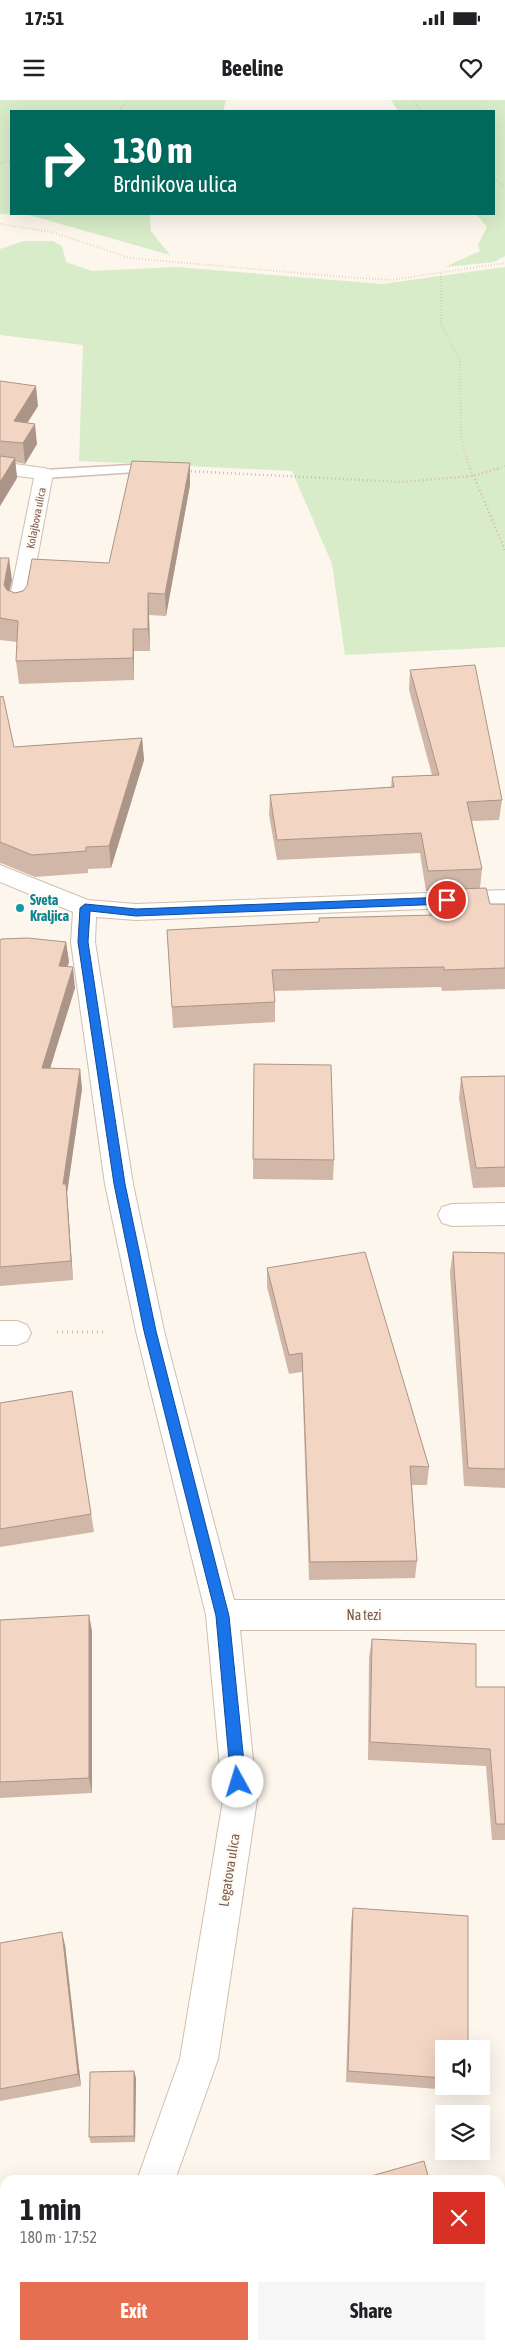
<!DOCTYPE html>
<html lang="en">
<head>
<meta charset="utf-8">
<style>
	body { margin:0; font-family:"Asap Condensed",sans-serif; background:#f6f6f6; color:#202124; height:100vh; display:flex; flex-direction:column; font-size:19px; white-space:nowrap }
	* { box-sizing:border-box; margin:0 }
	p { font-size:16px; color:#757577 }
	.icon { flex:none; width:28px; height:28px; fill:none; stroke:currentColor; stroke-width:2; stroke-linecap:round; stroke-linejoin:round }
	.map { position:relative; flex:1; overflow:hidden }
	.details { position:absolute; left:0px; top:2075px; width:505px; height:175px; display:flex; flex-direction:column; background:#fff; border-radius:15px 15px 0 0; box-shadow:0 5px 20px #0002 }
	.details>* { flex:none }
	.banner { position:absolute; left:10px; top:10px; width:485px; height:105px; border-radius:0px; box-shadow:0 5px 20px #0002; background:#00695c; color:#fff; overflow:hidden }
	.buttons { position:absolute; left:435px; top:1940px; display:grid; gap:10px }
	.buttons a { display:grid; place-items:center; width:55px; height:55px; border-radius:0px; background:#fff; box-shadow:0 5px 20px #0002; font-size:25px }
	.pin { position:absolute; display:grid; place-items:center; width:42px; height:42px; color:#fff; margin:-21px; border:2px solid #fff; border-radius:50%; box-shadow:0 1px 5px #0007 }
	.me { position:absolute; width:55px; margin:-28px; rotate:354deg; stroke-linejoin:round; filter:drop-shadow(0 0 4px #0008) }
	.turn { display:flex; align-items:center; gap:18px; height:105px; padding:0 20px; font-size:22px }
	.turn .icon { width:65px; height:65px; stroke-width:2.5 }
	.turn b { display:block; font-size:35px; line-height:42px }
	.round { display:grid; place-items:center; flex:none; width:52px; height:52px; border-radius:0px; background:#f6f6f6 }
	.overview { display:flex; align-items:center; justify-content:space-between; height:85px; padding:0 20px }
	h1 { font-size:30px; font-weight:700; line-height:38px }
	.action { display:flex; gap:10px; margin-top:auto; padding:10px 20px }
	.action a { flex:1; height:58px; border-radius:0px; background:#e76f51; color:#fff; font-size:20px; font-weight:700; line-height:58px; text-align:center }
	.action a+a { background:#f6f6f6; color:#202124 }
	.status { display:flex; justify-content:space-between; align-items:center; height:35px; padding:0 25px; background:#fff; direction:ltr }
	.status svg { height:14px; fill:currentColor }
	header { display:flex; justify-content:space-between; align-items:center; height:65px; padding:0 20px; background:#fff; font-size:22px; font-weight:700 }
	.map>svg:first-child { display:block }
	.green { fill:#d8ecc9 }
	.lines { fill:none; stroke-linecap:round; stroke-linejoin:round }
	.lane-casing { stroke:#d1beb0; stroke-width:3 }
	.street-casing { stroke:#d1beb0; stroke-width:2 }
	.path-far2 { stroke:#d9b8a5; stroke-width:2; stroke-dasharray:0.5 2.5; stroke-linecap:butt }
	.path-far1 { stroke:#d9b8a5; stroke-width:2.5; stroke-dasharray:1 3; stroke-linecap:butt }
	.path { stroke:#d9b8a5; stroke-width:3; stroke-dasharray:1 4; stroke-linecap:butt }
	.lane { fill:#fff; fill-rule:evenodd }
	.street { fill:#fff; fill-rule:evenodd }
	.wall { fill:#d1b7a8 }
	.shaded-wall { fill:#aa9588 }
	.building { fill:#f3d5c3; stroke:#aa9588 }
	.route { fill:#1a73e8; stroke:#114b97 }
	.culture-dot { fill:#0f9aa8; stroke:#fffaf3; stroke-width:2 }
	.labels { text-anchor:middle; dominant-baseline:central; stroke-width:4; stroke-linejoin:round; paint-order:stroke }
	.far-street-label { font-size:11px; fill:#7a5c4d; stroke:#fffaf3 }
	.culture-label { font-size:14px; font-weight:bold; fill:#0d838f; stroke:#fffaf3; text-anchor:start }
	.street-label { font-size:14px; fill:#7a5c4d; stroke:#fffaf3 }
</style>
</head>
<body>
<div class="status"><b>17:51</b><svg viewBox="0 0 49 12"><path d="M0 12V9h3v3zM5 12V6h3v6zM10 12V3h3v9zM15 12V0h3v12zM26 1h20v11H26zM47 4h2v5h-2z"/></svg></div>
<header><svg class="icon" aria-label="menu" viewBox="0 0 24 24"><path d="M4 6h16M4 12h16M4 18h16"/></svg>Beeline<svg class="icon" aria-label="heart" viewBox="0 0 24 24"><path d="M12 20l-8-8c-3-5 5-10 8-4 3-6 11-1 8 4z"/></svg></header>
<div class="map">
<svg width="505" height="2250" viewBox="0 0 505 2250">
	<rect width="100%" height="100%" fill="#fdf6ec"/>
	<!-- green -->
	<g class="green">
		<path d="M0 0H226L223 11H11V114H150L151 131 170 155 29 115 0 114Z"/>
		<path d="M391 0H505V156L494 162 445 167 480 151 478 145 487 127 476 114H494V11H398Z"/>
		<path d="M24 141H53L62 146 66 162 92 171 176 167 382 184 505 167V547L345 555 332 464 292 371 79 361 83 245 0 235V149Z"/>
	</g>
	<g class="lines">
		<defs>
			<path id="lane" d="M131 365 136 366 138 369 136 372 44 378 37 374 44 370Z"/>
			<g id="street">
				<path d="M0 362 44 368 51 370 53 374 28 507 25 511 18 513 11 511 8 507 34 378 0 374Z"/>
				<path d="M0 765 88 800 136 804 505 790V806L136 820 96 817 95 842 133 1084 164 1231 234 1500H505V1530H240L257 1700 218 1959 175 2080H137L180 1959 223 1700 206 1515 136 1231 105 1084 71 842 73 812 0 782Z"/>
				<path d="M505 1103V1125L452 1126 442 1123 438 1115 442 1107 452 1104Z"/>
				<path d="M0 1221H17L27 1225 31 1233 27 1241 17 1245H0Z"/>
				<path d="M77 2245H117L115 2250H75Z"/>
			</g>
		</defs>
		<!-- lane casing -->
		<use href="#lane" class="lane-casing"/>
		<!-- street casing -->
		<use href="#street" class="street-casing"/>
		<!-- path-far2 -->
		<g class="path-far2">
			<path d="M413 0 422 11"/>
			<path d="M118 11 128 0"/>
			<path d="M0 63 11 61"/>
			<path d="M494 78 505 88"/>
			<path d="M0 124 52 132 130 158 344 177 391 180 505 163"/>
			<path d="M441 173V224L460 261 461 338 470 369"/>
			<path d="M496 369 505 366"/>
		</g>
		<!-- path-far1 -->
		<g class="path-far1">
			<path d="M470 368 505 450"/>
			<path d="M187 371 401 382 472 376 500 368"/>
		</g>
		<!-- path -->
		<path class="path" d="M57 1232H106"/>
		<!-- lane -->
		<use href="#lane" class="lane"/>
		<!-- street -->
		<use href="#street" class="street"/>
	</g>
	<!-- wall -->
	<g class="wall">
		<path d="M0 281 38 306 27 323 37 344 25 364 15 362 17 378 0 406Z"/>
		<path d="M190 385 166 516 149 515 150 551H134V580L19 584 16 561 17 542 0 540V458L12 480 9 491 15 493 109 463Z"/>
		<path d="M410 570 502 700 499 720 472 721 482 769 480 788 490 804H505V889L442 891 441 887 274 891 275 902V922L173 928 167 830 319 822V818L430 816 429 811 431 791H426L420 753 277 760 269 715 270 695 391 687 392 677 432 675 409 590Z"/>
		<path d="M0 597 14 647 142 638 144 660 111 768 88 769V773L35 777 1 763 0 764Z"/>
		<path d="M0 841 66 842 69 862 67 867 75 888 50 968 80 969 82 989 67 1093 73 1180 0 1186Z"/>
		<path d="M254 964 334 1060 333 1080 253 1079Z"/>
		<path d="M505 976V1087L473 1088 459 998 461 977Z"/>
		<path d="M453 1152 505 1153V1388L464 1386 450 1172Z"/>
		<path d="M267 1168 429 1367 427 1385H412L417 1461 415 1478 309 1480 302 1272 289 1274 267 1187Z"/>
		<path d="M72 1291 94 1432 0 1447V1303Z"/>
		<path d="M89 1515 92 1532V1693L0 1698V1520Z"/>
		<path d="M372 1539 476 1587H505V1740H492L486 1666 368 1660 369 1557Z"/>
		<path d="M353 1808 444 1949V1986H466L464 1991 346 1982 351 1822Z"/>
		<path d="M0 1843 65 1845 81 1986 0 2001Z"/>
		<path d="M134 1971 136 1978 135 2042 91 2043 89 2037Z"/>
		<path d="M315 2245H422L404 2250H316Z"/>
	</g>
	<!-- shaded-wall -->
	<g class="shaded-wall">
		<path d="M36 286 38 306 16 341 14 321Z"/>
		<path d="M35 324 37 344 25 364 23 343Z"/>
		<path d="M15 358 17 378 0 406V382Z"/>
		<path d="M190 363V385L166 516 165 494Z"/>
		<path d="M9 458 12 480 6 507 4 485Z"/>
		<path d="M148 493 149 515 150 551 148 529Z"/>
		<path d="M133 529 134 551V580L133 558Z"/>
		<path d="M142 638 144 660 111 768 109 746Z"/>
		<path d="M66 842 69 862 61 886 59 866Z"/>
		<path d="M73 867 75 888 44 988 42 968Z"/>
		<path d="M80 969 82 989 67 1093 73 1180 63 1084Z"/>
		<path d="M89 1515 92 1532V1693L89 1678Z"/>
		<path d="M62 1832 65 1845 81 1986 78 1974Z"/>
		<path d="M134 1971 136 1978 135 2042 134 2036Z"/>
		<path d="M401 2245H422L404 2250H383Z"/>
	</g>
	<!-- building -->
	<g class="building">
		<path d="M0 281 36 286 14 321 35 324 23 343 0 341Z"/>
		<path d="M0 356 15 358 0 382Z"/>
		<path d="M132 361 190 363 165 494 148 493V529H133V558L16 561 18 521 0 518V458H9L4 485 7 490 15 493 23 491 27 486 32 459 109 463Z"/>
		<path d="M475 565 502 700 467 702 482 769 428 771 421 733 277 740 270 695 394 687 392 677 439 675 410 570Z"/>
		<path d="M3 596 14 647 142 638 109 746 86 747V751L32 755 0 742V597Z"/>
		<path d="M486 788 490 804H505V868L444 870V867L272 870 275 902 172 907 167 830 319 822V818L435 815 431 790Z"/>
		<path d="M28 838 66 842 59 866 73 867 42 968 80 969 63 1084H66L71 1161 0 1167V841L1 839Z"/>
		<path d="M254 964 331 965 334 1060 253 1059Z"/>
		<path d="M505 976V1067L476 1068 461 977Z"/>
		<path d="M365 1152 429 1367 410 1366 417 1461 310 1462 302 1253 289 1255 267 1168Z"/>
		<path d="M453 1152 505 1153V1369L468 1368Z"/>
		<path d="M72 1291 91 1414 0 1429V1303Z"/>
		<path d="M89 1515V1678L0 1682V1520Z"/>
		<path d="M372 1539 476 1544V1587H505V1724H496L490 1649 370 1642Z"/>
		<path d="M353 1808 468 1816V1949H444V1978L348 1971Z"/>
		<path d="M62 1832 78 1974 0 1989V1843Z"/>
		<path d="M134 1971V2036L89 2037 90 1972Z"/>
		<path d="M424 2061 429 2080H357Z"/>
		<path d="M318 2245H401L383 2250H319Z"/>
	</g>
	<!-- route -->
	<path class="route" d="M447 797 452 800 447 804 136 816 90 811 88 842 125 1084 156 1231 229 1516 246 1682 243 1687 238 1689 234 1687 231 1682 216 1516 144 1231 114 1084 78 842 80 808 85 804 136 809Z"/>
	<!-- markers -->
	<circle class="culture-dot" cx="20" cy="808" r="5"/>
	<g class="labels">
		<!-- far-street labels -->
		<g class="far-street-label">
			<text transform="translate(36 418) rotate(-79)">Kolajbova ulica</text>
		</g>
		<!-- culture labels -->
		<g class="culture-label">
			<text x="30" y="800">Sveta<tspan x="30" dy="16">Kraljica</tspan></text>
		</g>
		<!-- street labels -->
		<g class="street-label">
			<text x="364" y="1515">Na tezi</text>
			<text transform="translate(229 1770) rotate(-81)">Legatova ulica</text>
		</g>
	</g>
</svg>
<div class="buttons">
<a><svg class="icon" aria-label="sound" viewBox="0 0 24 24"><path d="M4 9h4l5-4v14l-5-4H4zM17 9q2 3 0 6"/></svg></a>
<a><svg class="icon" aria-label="layers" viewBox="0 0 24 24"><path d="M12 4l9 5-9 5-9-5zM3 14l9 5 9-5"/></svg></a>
</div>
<div class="pin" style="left:447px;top:800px;background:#d93025"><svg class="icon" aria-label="arrive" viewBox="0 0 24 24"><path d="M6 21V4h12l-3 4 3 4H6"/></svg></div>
<svg class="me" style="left:238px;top:1682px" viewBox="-20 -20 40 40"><circle r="19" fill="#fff"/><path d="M0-13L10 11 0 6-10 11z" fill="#1a73e8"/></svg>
<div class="banner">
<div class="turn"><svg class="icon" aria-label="right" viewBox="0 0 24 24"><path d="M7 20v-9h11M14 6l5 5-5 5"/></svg><div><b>130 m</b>Brdnikova ulica</div></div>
</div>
<section class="details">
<div class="overview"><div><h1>1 min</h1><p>180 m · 17:52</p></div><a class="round" style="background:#d93025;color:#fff"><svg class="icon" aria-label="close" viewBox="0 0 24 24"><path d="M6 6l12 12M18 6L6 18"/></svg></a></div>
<div class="action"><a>Exit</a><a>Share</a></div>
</section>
</div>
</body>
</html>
